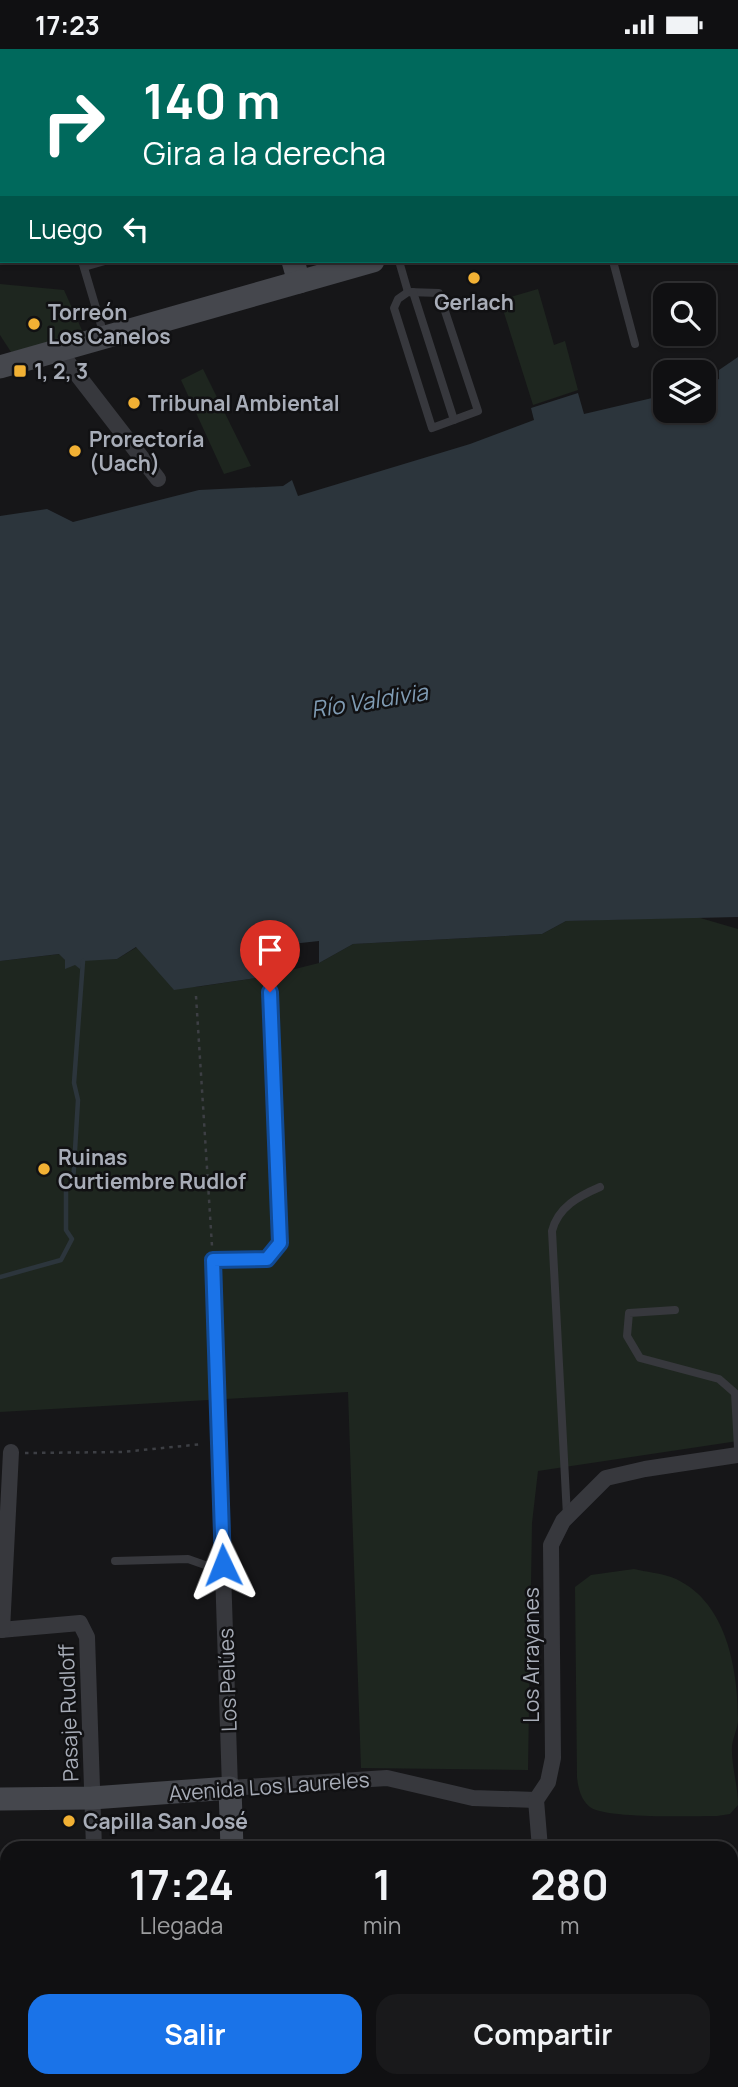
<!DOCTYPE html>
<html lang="es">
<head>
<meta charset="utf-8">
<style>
	body { margin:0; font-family:Manrope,sans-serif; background:#19191b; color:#f1f3f6; height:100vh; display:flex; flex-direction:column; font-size:26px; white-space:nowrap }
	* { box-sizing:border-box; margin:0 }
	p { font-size:23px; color:#9c9d9f }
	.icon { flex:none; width:38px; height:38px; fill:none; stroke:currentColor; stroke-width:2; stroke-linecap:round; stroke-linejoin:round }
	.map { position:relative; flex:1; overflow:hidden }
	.details { position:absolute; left:0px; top:1792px; width:738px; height:247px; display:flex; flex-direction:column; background:#101012; border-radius:21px 21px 0 0; box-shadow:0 2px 5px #0004,0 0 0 2px #303032 }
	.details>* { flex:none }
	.banner { position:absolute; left:0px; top:0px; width:738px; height:214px; box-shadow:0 2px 5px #0004,0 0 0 2px #303032; background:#00695c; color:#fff; overflow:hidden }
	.fabs { position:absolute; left:653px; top:234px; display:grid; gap:14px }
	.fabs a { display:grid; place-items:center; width:63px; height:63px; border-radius:14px; background:#101012; box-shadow:0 2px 5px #0004,0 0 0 2px #303032; font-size:35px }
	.pin { position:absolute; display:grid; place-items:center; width:60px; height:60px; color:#fff; margin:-72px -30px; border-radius:50% 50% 50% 0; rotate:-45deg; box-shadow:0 0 7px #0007 }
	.pin .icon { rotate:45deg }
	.me { position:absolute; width:77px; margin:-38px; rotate:358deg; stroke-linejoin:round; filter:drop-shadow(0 0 5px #0008) }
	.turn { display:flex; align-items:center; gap:24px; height:147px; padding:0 28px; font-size:32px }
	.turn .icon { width:91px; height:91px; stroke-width:2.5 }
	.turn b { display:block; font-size:49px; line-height:60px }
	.then { display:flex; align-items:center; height:66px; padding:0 28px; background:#0003; gap:14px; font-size:26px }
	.eta { display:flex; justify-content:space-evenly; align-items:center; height:119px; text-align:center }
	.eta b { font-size:42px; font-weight:700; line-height:49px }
	.primary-button { display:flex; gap:14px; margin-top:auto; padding:14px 28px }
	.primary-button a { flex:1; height:80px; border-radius:21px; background:#1a73e8; color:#fff; font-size:28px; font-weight:700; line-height:80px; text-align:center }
	.primary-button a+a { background:#19191b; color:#f1f3f6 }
	.status { display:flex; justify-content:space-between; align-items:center; height:49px; padding:0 35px; background:#101012; direction:ltr }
	.status svg { height:19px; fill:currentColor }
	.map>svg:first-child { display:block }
	.green { fill:#1e261f }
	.water { fill:#2c353c }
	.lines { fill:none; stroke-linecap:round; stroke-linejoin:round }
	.stream { stroke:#2c353c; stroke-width:4.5 }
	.path { stroke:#3d3f44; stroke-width:2.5; stroke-dasharray:3.5 5; stroke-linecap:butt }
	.lane { stroke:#37383d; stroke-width:8 }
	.street { stroke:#37383d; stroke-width:16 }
	.secondary { stroke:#45474d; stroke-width:23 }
	.route-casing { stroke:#114b97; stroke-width:18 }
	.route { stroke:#1a73e8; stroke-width:12 }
	.poi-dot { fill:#f2b134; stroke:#111113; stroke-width:2.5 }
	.labels { text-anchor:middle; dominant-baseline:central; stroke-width:5; stroke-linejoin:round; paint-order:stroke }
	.poi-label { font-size:21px; font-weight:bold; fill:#a8adb8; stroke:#111113; text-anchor:start }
	.street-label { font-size:21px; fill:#a8adb8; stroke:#111113 }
	.water-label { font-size:23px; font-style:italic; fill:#7f9bb3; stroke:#111113 }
</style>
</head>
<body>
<div class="status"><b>17:23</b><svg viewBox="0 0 49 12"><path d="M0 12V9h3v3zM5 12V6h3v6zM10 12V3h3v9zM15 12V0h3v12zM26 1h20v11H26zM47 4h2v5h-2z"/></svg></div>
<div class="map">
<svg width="738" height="2038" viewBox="0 0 738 2038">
	<rect width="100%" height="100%" fill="#161618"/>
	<!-- green -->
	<g class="green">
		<path d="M0 235 64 241 85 288 11 303 0 286Z"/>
		<path d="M538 240 554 296 565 292 578 341 533 356 500 251Z"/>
		<path d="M203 320 251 417 224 425 181 331Z"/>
		<path d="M697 868 738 880V1392L538 1422 532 1474 528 1721 361 1719 348 1343 0 1363V912L60 905 65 911 117 910 137 898 154 918 196 938 263 928 319 914 353 895 542 885 566 872Z"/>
		<path d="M634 1520C646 1523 660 1524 671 1528 726 1549 738 1619 738 1670 738 1679 733 1688 732 1697 731 1716 738 1736 738 1756L730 1765 717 1767C693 1767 605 1770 590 1758 581 1751 578 1739 577 1728L575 1538 591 1526Z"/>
		<path d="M114 2032H230L231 2038H114Z"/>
	</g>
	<!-- water -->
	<path class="water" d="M738 308V868L566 872 542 885 353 895 319 914V892L264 898 263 928 174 941 136 898 117 910 83 912 80 920 75 916 65 920V911L59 905 0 912V467L47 460 73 473 199 441 283 437 292 431 298 447 470 395 534 371 531 359 578 344 584 365 665 346V362H704V335L719 330V321Z"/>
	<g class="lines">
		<!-- stream -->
		<path class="stream" d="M0 1228 61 1211 72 1190 66 1181V1139L73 1135 78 1051 74 1034 83 912"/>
		<!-- path -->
		<g class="path">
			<path d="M196 947 212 1197"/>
			<path d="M25 1404 122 1403 203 1395"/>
			<path d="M132 2032 133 2038"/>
		</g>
		<!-- lane -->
		<g class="lane">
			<path d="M337 0V2"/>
			<path d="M82 212 104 286"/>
			<path d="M399 212 408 243"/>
			<path d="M613 212 635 295"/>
			<path d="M84 218 105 212"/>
			<path d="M408 243 439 244 478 362 432 379 394 259 398 250Z"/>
			<path d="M413 243 454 371"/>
			<path d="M213 1211 267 1210 280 1194 270 943"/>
			<path d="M675 1261 629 1264 627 1287 640 1309 719 1330 735 1344 738 1399"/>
			<path d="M567 1467 552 1182C558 1158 579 1147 600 1138"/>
			<path d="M115 1512 188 1510 205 1516H223"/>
		</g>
		<!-- street -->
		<g class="street">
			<path d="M504 0 505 2"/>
			<path d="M59 302 158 430"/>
			<path d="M213 1211 230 1739 387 1729 473 1749 536 1751"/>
			<path d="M0 1581 80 1574 87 1588 94 1799"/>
			<path d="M2 1581 11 1403"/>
			<path d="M540 1799 536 1751 548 1733 553 1709 551 1496 563 1472 606 1429 645 1420 738 1406"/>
			<path d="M732 1832H738"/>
			<path d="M0 1871H7"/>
			<path d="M0 1979H7"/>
			<path d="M107 2032V2038"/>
			<path d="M550 2032 551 2038"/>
		</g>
		<!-- secondary -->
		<g class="secondary">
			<path d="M243 0V2"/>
			<path d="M106 2 114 0"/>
			<path d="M0 26H2"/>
			<path d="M737 107 738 106"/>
			<path d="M293 212 299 233"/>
			<path d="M0 318 373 212"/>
			<path d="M0 1750 92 1749 230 1739 232 1799"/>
			<path d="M241 2032V2038"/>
		</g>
	</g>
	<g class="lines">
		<defs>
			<path id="route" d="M223 1516 213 1211 267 1210 280 1194 270 943"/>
		</defs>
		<!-- route casing -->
		<use href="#route" class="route-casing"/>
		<!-- route -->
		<use href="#route" class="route"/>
	</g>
	<!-- markers -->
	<g class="poi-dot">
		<circle cx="474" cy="229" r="7"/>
		<circle cx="34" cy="275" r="7"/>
		<rect x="13" y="315" width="14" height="14" rx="3.5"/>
		<circle cx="134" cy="354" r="7"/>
		<circle cx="75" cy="402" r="7"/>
		<circle cx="44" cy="1120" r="7"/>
		<circle cx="69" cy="1772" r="7"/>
	</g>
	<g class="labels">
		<!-- poi labels -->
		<g class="poi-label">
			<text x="474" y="253" text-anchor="middle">Gerlach</text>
			<text x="48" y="263">Torreón<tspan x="48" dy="24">Los Canelos</tspan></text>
			<text x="34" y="322">1, 2, 3</text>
			<text x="148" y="354">Tribunal Ambiental</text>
			<text x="89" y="390">Prorectoría<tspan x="89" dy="24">(Uach)</tspan></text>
			<text x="58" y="1108">Ruinas<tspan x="58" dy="24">Curtiembre Rudlof</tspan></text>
			<text x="83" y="1772">Capilla San José</text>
		</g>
		<!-- street labels -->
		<g class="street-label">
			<text transform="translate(531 1606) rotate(-90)">Los Arrayanes</text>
			<text transform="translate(227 1631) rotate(-92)">Los Pelúes</text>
			<text transform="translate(68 1664) rotate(-92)">Pasaje Rudloff</text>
			<text transform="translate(269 1737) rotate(-4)">Avenida Los Laureles</text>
		</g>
		<!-- water labels -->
		<g class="water-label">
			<text transform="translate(369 651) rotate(-9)">Río Valdivia</text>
		</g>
	</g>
</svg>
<div class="fabs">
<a><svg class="icon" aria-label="search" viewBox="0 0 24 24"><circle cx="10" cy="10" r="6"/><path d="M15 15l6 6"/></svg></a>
<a><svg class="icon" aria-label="layers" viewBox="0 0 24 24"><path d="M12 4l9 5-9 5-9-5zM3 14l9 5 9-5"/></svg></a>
</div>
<div class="pin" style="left:270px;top:943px;background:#d93025"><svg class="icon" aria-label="arrive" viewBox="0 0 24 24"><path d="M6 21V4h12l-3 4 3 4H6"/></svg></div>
<svg class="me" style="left:223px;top:1516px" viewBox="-20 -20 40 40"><path d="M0-17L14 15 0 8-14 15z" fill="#1a73e8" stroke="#fff" stroke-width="4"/></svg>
<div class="banner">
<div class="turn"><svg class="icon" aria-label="right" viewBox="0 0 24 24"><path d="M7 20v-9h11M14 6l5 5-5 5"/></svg><div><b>140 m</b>Gira a la derecha</div></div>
<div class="then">Luego<svg class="icon" aria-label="left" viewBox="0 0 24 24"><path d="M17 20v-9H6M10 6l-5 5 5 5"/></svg></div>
</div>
<section class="details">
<div class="eta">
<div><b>17:24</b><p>Llegada</p></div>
<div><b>1</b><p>min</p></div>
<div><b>280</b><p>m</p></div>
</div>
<div class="primary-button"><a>Salir</a><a>Compartir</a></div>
</section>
</div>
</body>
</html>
